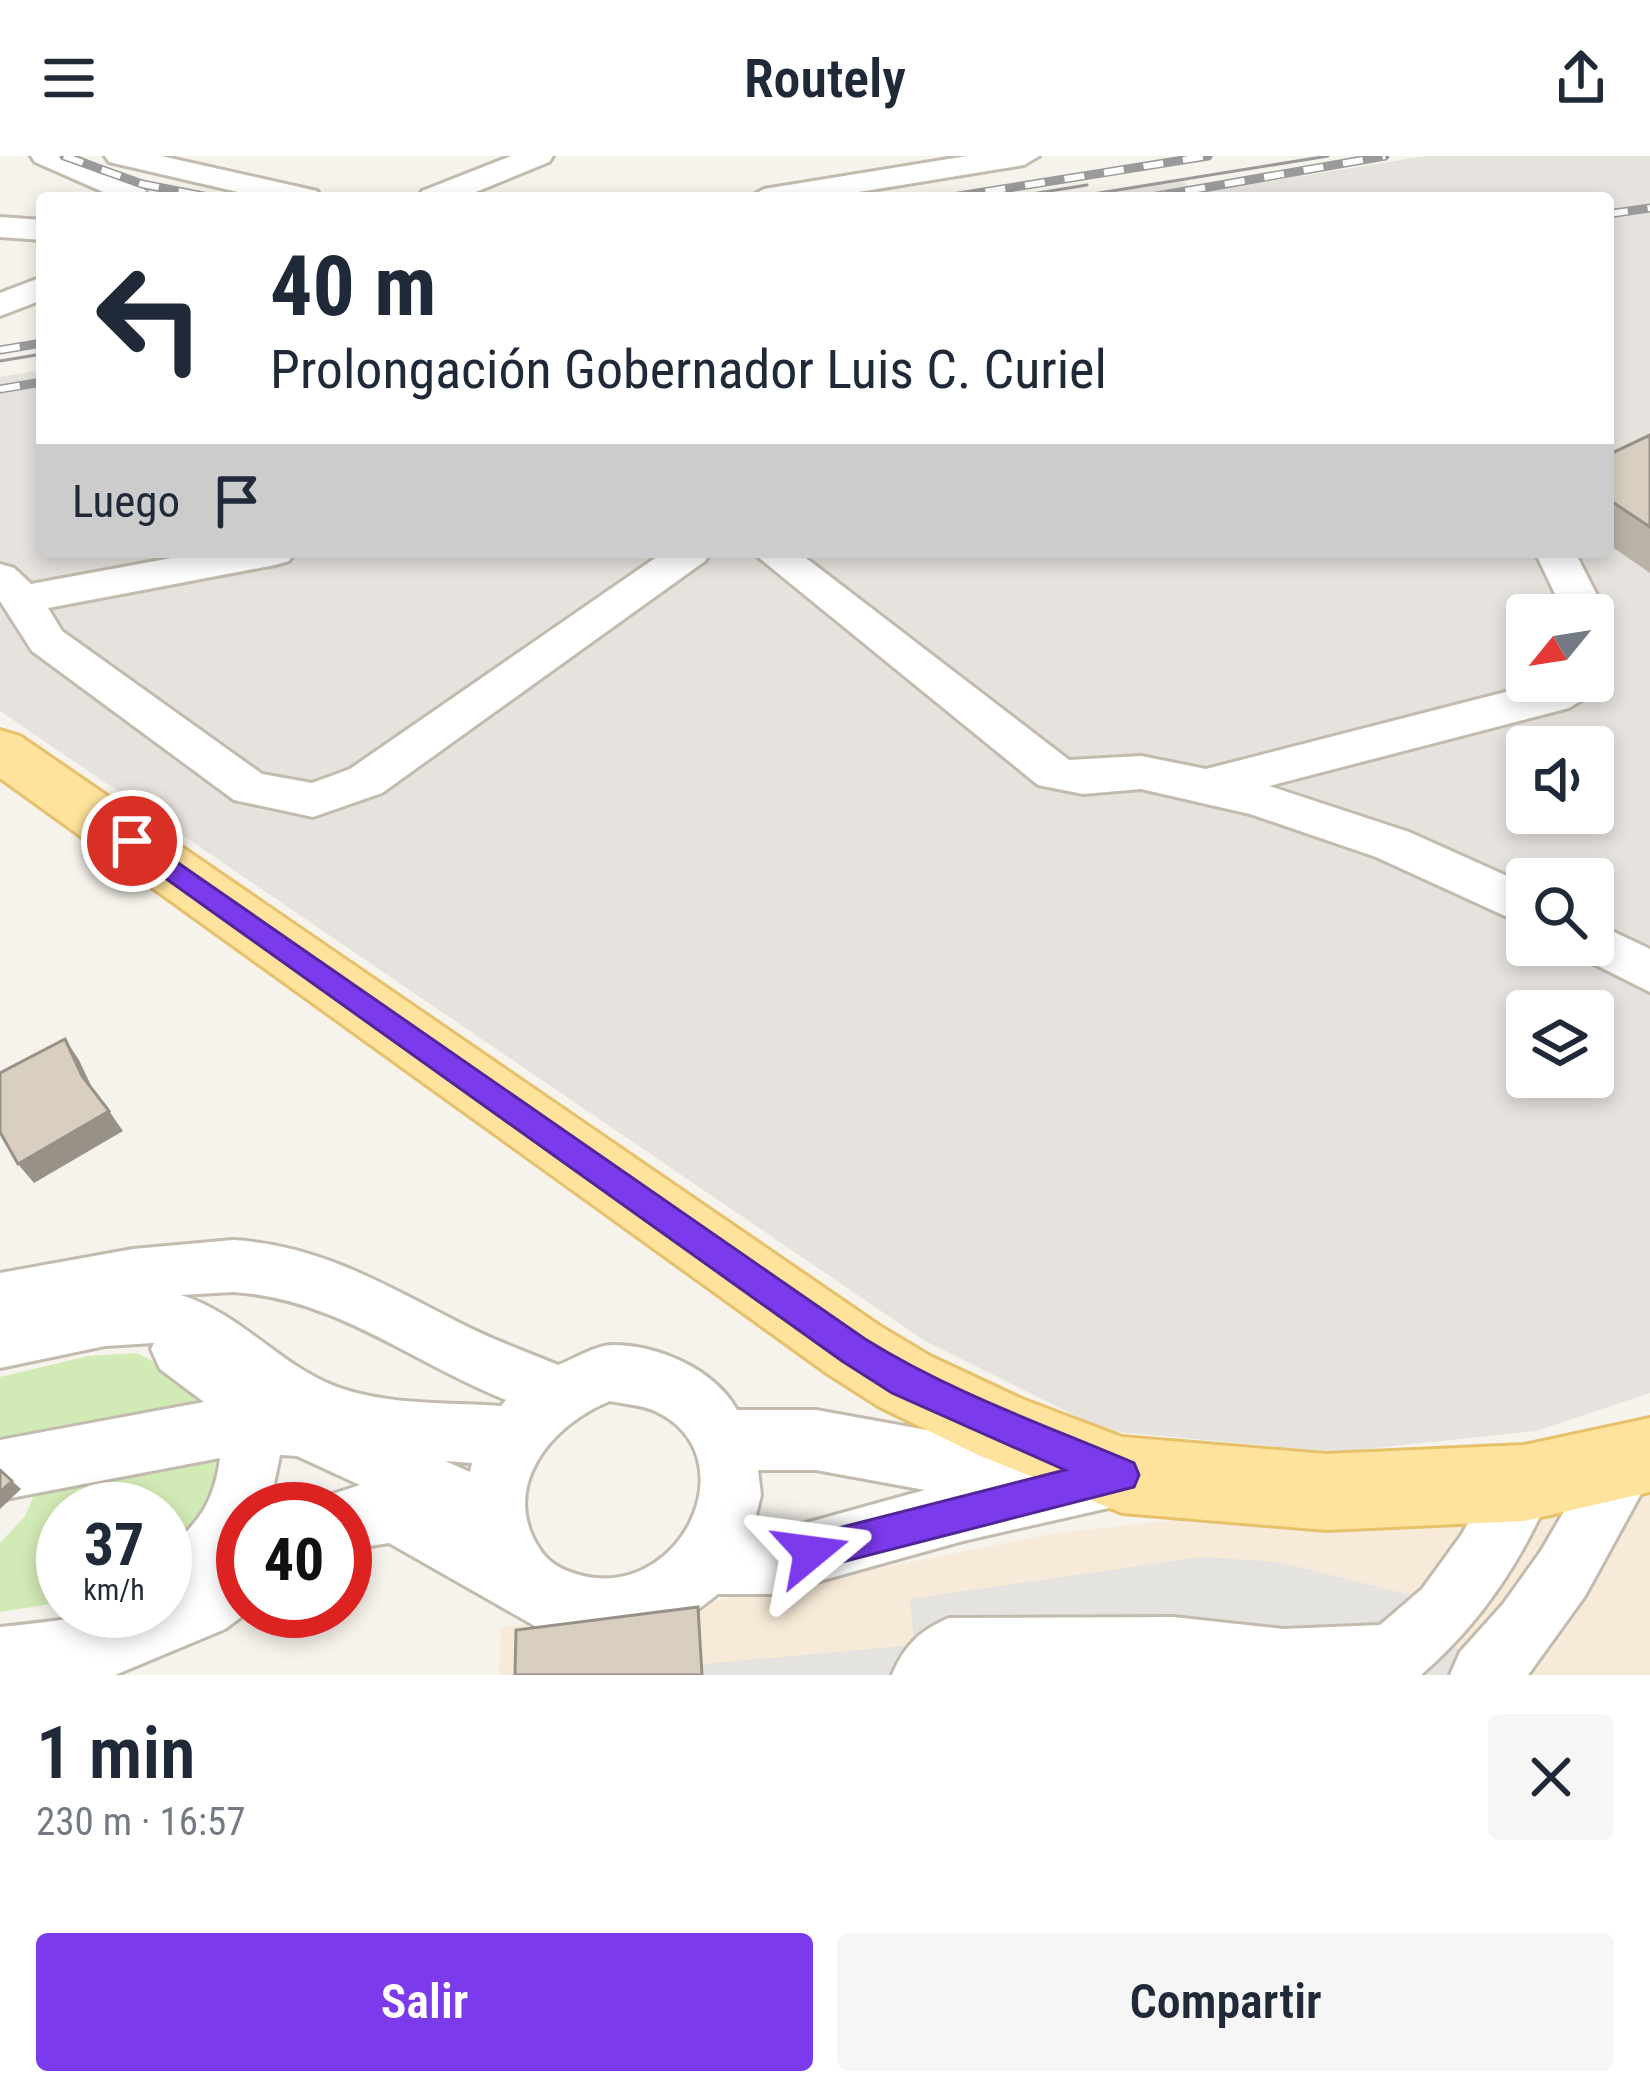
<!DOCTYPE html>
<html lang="es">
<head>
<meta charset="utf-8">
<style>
	body { margin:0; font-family:"Roboto Condensed",sans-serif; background:#f6f6f7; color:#1f2937; height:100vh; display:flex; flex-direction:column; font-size:45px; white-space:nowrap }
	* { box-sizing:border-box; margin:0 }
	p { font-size:39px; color:#747a83 }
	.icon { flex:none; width:66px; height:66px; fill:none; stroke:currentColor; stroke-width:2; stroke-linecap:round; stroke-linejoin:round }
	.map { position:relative; height:1519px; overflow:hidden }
	.drawer { display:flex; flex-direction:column; background:#fff; flex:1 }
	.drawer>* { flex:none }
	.banner { position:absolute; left:36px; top:36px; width:1578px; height:366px; border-radius:12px; box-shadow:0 6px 18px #0003; background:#fff; color:#1f2937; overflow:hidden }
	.needle { width:78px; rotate:240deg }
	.tools { position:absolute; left:1506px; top:438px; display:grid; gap:24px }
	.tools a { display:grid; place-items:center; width:108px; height:108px; border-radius:12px; background:#fff; box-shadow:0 6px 18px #0003; font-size:60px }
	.speed { position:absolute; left:36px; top:1326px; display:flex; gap:24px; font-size:60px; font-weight:700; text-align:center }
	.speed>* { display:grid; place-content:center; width:156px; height:156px; border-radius:50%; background:#fff; box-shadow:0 6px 18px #0003; line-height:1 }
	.speed small { font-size:30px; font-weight:400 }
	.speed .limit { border:18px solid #d22; background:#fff; color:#111 }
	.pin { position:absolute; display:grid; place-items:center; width:102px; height:102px; color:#fff; margin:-51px; border:6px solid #fff; border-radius:50%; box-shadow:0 3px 12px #0007 }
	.me { position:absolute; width:132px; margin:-66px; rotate:74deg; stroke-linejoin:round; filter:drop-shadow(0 0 9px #0008) }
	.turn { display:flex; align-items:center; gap:42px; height:252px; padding:0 36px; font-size:54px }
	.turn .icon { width:156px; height:156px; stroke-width:2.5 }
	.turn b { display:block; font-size:84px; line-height:102px }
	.then { display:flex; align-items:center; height:114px; padding:0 36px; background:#0003; gap:24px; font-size:45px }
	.round { display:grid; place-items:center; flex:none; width:126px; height:126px; border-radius:12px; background:#f6f6f7 }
	.summary { display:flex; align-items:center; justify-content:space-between; height:204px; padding:0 36px }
	h1 { font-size:72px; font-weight:600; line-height:90px }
	.primary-button { display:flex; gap:24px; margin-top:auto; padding:24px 36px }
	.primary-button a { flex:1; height:138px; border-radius:12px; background:#7c3aed; color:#fff; font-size:48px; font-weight:600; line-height:138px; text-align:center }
	.primary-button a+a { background:#f6f6f7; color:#1f2937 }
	header { display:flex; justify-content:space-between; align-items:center; height:156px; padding:0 36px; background:#fff; font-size:54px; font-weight:600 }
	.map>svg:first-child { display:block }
	.commercial { fill:#f7ead8 }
	.industrial { fill:#e6e2dd; fill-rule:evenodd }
	.green { fill:#d2eab5 }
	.parking { fill:#e5e3e0 }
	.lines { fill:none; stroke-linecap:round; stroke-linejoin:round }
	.minor-casing { stroke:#c2bbae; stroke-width:6 }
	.major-casing { stroke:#e6c16a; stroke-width:6 }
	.minor { fill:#fff; fill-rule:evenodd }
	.major { fill:#ffe39c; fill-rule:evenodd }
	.tram { stroke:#9a9a9a; stroke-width:3 }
	.rail-casing { stroke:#9a9a9a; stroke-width:9 }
	.rail { stroke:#fff; stroke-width:6; stroke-dasharray:20; stroke-linecap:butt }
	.wall { fill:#bab2a6 }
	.shaded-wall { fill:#979187 }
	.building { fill:#d8cfc1; stroke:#979187; stroke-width:3 }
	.route { fill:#7c3aed; stroke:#51269a; stroke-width:3 }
</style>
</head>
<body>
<header><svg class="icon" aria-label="menu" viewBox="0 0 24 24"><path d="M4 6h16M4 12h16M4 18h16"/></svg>Routely<svg class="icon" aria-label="share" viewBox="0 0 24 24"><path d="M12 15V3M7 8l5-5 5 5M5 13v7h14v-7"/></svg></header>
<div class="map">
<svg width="1650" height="1519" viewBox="0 0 1650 1519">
	<rect width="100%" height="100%" fill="#f6f3ec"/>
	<!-- commercial -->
	<path class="commercial" d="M1650 1316V1519H499L501 1471 694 1449 1050 1378 1244 1356 1390 1374 1515 1350Z"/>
	<!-- industrial -->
	<path class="industrial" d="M1426 0H1650V1237L1536 1275 1337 1296 1106 1275 925 1185 0 555V221L42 214V396H1608V42H1070L1181 23 1196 37ZM1527 459H1593V525H1527ZM1527 591H1593V657H1527ZM1527 723H1593V789H1527ZM1527 855H1593V921H1527Z"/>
	<!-- green -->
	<g class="green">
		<path d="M137 1197 179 1219 199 1250 0 1297V1221L88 1200Z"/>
		<path d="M215 1294C218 1343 201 1366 165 1397V1353H63V1446L0 1456V1387L25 1360 40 1326Z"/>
	</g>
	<!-- parking -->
	<path class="parking" d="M1200 1401 1278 1406 1410 1439 1480 1519H704L703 1508 914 1489 910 1443Z"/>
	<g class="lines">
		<defs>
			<g id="minor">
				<path d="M31 0H72L141 29 146 36 142 42H117L35 6Z"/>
				<path d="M105 0H161L317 35 322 42H264L109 6Z"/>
				<path d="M511 0H553L549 6 461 42H417L422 35Z"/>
				<path d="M967 0H1039L1024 9 822 42H748L764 33Z"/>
				<path d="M0 61 42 64V84L0 81Z"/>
				<path d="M42 121V144L0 160V137Z"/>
				<path d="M204 396H295L289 405 275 409 48 452 62 475 262 618 312 627 350 613 664 396H711L705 405 382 637 313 661 234 644 32 495 0 445V408L14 412 31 428Z"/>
				<path d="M752 396H798L1069 604 1141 600 1206 613 1548 525H1593L1595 514 1601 525 1595 536 1569 552 1269 630 1409 676 1527 729V770L1376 701 1250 658 1141 633 1083 638 1038 629Z"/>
				<path d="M1535 396H1575L1607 459 1601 469 1593 471V459H1565Z"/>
				<path d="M1593 766 1650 793V836L1576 799 1571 789H1593Z"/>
				<path d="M233 1084C324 1089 391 1133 470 1172 499 1186 529 1197 558 1209 574 1203 596 1189 613 1189 659 1189 715 1214 737 1254H816L938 1276 1069 1285 1091 1295 1122 1289 1144 1298 1152 1319 1144 1340 1122 1349 963 1385 773 1438H718L678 1469 606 1488 535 1470 389 1387 345 1394V1353H318L323 1341 360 1329 297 1300 280 1299 269 1353H243V1455H249L225 1473 115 1519H0V1471C56 1466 110 1455 165 1455V1393C199 1370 215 1343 220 1302L0 1344V1284L204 1246 160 1213 151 1193 154 1187 105 1190 0 1212V1117L133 1093ZM233 1136C335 1142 413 1207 506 1244L501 1250C444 1246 377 1250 325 1226 273 1202 238 1157 181 1139ZM610 1245C624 1248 642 1249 655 1255 748 1298 685 1438 588 1421 570 1417 552 1411 541 1395 497 1332 552 1268 610 1245ZM445 1305 472 1307 470 1316ZM758 1314H816L925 1334 773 1376H752L761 1339Z"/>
				<path d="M1627 1274 1648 1283V1325L1585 1440 1528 1519H1450L1460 1496 1503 1448 1541 1395 1606 1283Z"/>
				<path d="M1524 1296 1546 1305 1555 1327C1523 1403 1483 1465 1421 1519H892C904 1490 920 1474 949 1462L1173 1461 1283 1473 1380 1469 1422 1433 1462 1378 1502 1305Z"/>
			</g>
			<path id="major" d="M0 574 20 580 880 1170 930 1200 1022 1243 1122 1281 1326 1298 1524 1289 1650 1262V1336L1524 1365 1326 1374 1122 1357 978 1299 878 1250 828 1218 0 622Z"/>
		</defs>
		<!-- minor casing -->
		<use href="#minor" class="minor-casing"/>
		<!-- major casing -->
		<use href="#major" class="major-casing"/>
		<!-- minor -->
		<use href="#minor" class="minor"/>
		<!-- major -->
		<use href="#major" class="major"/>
		<!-- tram -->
		<g class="tram">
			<path d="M1006 42 1087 29"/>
			<path d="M1068 42 1328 0"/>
			<path d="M0 205 42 198"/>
		</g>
		<defs>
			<g id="rail">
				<path d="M64 0 142 28 213 42"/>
				<path d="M946 42 1208 0"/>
				<path d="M1146 42 1385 0"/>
				<path d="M1608 58 1650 52"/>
				<path d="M0 194 42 187"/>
				<path d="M0 233 42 226"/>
			</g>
		</defs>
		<!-- rail casing -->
		<use href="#rail" class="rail-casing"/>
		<!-- rail -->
		<use href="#rail" class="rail"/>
	</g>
	<!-- wall -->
	<path class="wall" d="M1650 279V417L1608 388V299Z"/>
	<!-- shaded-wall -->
	<g class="shaded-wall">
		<path d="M65 883 79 904 96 940 82 920Z"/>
		<path d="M109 955 123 975 34 1027 18 1008Z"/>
		<path d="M12 1325 21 1333 0 1353V1336Z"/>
	</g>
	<!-- building -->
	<g class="building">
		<path d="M1650 279V371L1608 343V299Z"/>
		<path d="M65 883 82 920 109 955 18 1008 0 976V917Z"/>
		<path d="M0 1314 12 1325 0 1336Z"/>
		<path d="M698 1451 702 1519H515L516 1474Z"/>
	</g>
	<!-- route -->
	<path class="route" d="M132 675 865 1183C950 1236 1042 1268 1134 1307L1139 1319 1134 1331 811 1414 799 1409 793 1396 799 1384 811 1379 1065 1314 892 1237 842 1205 123 692 119 685 123 678Z"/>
</svg>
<div class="tools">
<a><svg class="needle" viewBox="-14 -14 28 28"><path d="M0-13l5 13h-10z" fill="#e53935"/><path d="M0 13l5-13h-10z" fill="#747a83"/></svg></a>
<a><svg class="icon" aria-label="sound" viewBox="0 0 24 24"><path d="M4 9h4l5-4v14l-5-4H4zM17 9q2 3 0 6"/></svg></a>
<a><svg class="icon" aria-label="search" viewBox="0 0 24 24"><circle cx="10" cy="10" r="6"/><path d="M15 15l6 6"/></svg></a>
<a><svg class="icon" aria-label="layers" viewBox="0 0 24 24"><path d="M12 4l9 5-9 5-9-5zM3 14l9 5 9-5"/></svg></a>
</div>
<div class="speed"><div>37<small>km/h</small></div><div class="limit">40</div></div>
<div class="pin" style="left:132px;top:685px;background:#d93025"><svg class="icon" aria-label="arrive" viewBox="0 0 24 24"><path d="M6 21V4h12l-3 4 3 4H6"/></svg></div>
<svg class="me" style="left:811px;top:1396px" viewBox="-20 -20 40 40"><path d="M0-17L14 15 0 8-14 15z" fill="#7c3aed" stroke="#fff" stroke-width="4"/></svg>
<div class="banner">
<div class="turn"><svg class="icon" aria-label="left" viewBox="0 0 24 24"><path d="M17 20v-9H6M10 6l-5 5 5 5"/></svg><div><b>40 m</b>Prolongación Gobernador Luis C. Curiel</div></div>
<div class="then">Luego<svg class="icon" aria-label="arrive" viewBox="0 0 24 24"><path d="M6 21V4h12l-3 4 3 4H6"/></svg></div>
</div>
</div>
<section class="drawer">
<div class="summary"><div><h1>1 min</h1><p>230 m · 16:57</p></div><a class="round"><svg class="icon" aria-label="close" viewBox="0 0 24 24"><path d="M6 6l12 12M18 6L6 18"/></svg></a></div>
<div class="primary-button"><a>Salir</a><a>Compartir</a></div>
</section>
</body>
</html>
